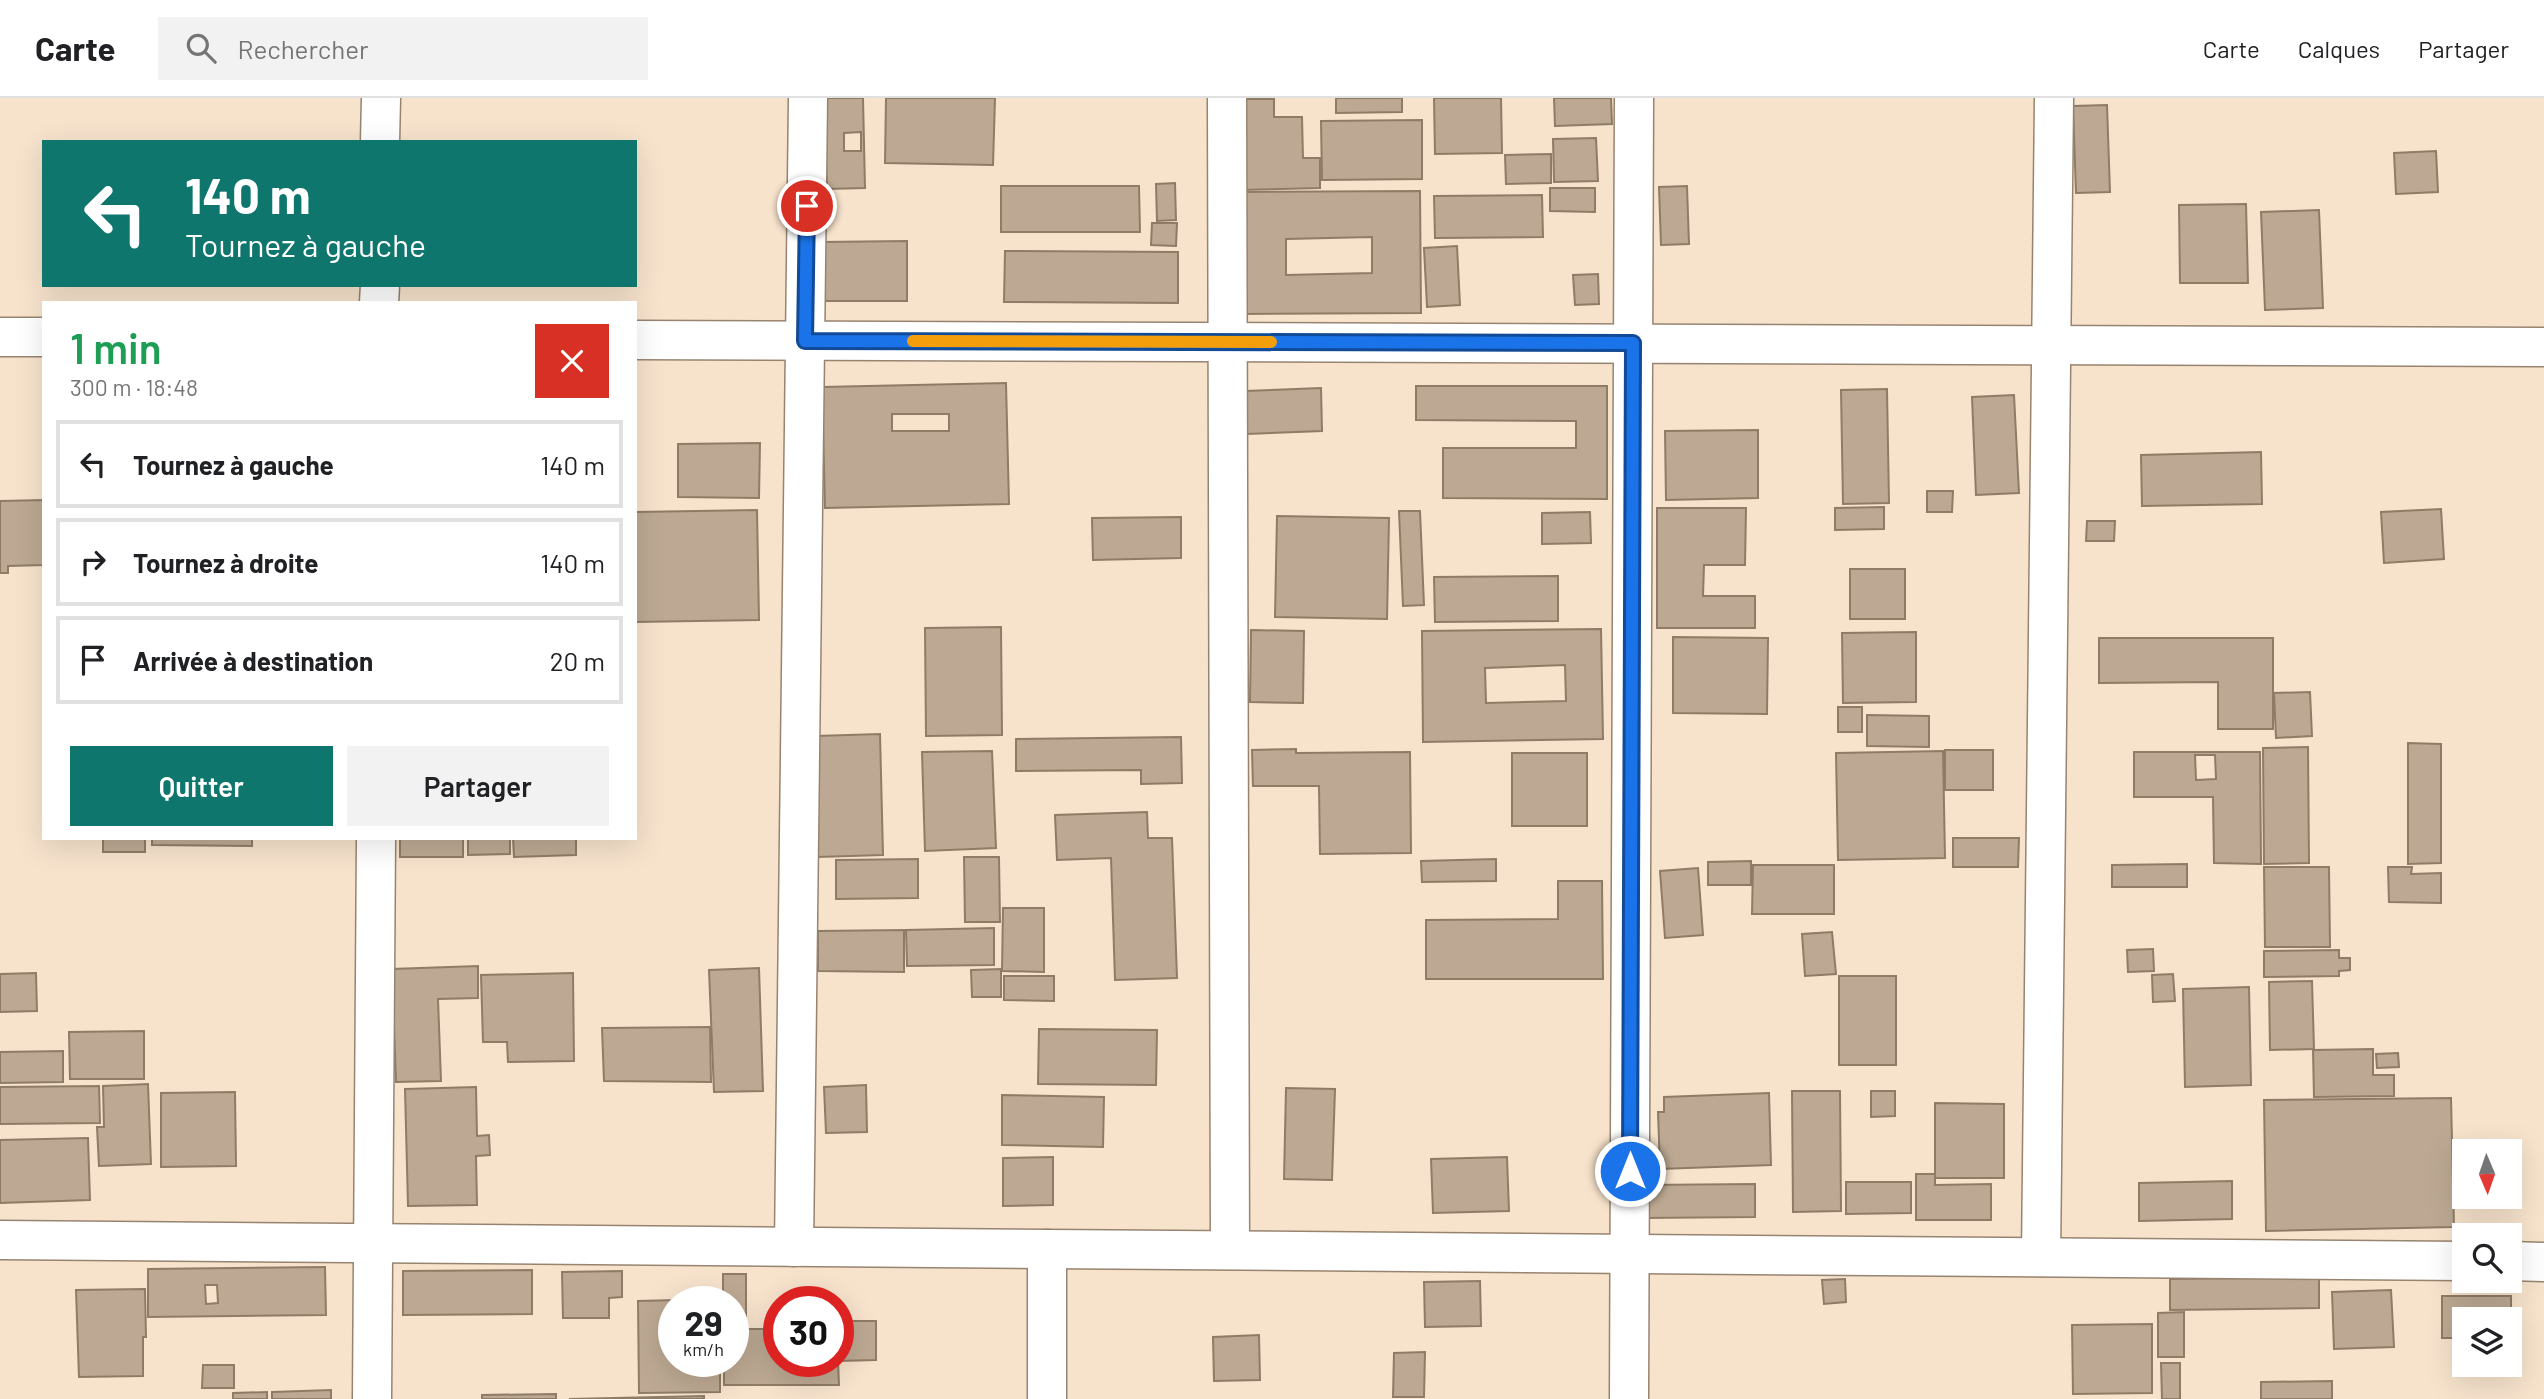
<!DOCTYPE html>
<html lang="fr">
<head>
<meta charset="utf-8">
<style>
	body { margin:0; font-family:Barlow,sans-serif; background:#f2f2f2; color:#202124; height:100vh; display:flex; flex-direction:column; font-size:26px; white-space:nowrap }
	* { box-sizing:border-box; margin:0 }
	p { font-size:23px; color:#757577 }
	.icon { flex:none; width:38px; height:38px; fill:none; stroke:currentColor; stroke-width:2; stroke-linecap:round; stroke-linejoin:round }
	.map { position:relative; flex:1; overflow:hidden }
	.sheet { position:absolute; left:42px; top:203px; width:595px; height:539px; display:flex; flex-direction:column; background:#fff; border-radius:0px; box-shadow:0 7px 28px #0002 }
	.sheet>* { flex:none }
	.guide { position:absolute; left:42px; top:42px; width:595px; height:147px; border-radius:0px; box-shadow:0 7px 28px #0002; background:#0f766e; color:#fff; overflow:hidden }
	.needle { width:46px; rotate:178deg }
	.tools { position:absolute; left:2452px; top:1041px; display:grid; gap:14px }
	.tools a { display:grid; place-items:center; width:70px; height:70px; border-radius:0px; background:#fff; box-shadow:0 7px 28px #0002; font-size:35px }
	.speed { position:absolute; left:658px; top:1188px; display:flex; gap:14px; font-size:35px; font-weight:700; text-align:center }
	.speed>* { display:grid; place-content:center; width:91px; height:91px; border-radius:50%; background:#fff; box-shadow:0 7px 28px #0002; line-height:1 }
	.speed small { font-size:18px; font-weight:400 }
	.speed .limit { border:10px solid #d22; background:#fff; color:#111 }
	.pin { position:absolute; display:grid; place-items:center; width:60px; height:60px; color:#fff; margin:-30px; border:4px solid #fff; border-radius:50%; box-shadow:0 2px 7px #0007 }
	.me { position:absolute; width:77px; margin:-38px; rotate:0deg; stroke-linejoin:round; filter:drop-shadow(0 0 5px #0008) }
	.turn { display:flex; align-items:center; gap:24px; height:147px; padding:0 28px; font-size:32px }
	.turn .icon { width:91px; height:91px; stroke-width:2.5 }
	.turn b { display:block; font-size:49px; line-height:60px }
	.round { display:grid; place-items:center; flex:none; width:74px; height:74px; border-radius:0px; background:#f2f2f2 }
	.overview { display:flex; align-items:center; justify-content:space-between; height:119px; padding:0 28px }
	h1 { font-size:42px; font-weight:600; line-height:52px; color:#1e9e55 }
	.action { display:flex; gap:14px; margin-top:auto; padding:14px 28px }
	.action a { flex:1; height:80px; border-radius:0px; background:#0f766e; color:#fff; font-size:28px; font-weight:600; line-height:80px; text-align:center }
	.action a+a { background:#f2f2f2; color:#202124 }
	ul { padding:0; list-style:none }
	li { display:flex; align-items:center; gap:21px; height:88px; margin:0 14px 10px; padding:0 14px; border:4px solid #e0e0e0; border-radius:0px }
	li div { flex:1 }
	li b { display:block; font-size:26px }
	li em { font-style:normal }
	header { display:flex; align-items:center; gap:42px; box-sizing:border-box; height:98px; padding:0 35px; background:#fff; border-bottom:2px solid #e0e0e0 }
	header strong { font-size:33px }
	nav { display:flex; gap:38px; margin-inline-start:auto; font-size:24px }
	.search { width:490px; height:63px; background:#f2f2f2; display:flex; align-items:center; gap:18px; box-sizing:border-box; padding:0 24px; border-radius:0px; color:#757577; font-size:26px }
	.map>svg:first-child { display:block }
	.building { fill:#bda993; stroke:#8f7c67; stroke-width:2; fill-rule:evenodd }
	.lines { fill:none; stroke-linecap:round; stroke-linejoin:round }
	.minor-casing { stroke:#978470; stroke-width:41 }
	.minor { stroke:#fff; stroke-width:38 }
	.route-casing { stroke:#114b97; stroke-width:18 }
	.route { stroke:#1a73e8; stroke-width:12 }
	.slow { stroke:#f59e0b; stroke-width:12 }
</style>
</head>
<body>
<header>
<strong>Carte</strong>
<div class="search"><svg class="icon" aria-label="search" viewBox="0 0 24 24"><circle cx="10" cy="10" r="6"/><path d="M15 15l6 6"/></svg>Rechercher</div>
<nav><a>Carte</a><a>Calques</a><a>Partager</a></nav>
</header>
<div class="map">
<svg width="2544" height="1301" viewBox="0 0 2544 1301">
	<rect width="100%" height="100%" fill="#f7e3cc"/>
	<!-- building -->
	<g class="building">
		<path d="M824 0H863L865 90 827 91ZM861 34V53H844V35Z"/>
		<path d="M886 0H995L993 67 885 65Z"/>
		<path d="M1336 0H1402V14L1336 15Z"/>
		<path d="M1434 0H1501L1502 55 1435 56Z"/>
		<path d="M1554 0H1611L1612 26 1555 28Z"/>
		<path d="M1240 1H1274V19H1302L1303 60H1320V90L1240 92Z"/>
		<path d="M2107 7 2110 94 2076 95 2073 8Z"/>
		<path d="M1422 22V81L1322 82 1321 23Z"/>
		<path d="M1596 40 1598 83 1554 84 1553 41Z"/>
		<path d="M2436 53 2438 94 2396 96 2394 55Z"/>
		<path d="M1551 56V85L1506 86 1505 57Z"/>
		<path d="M1175 85 1176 122 1157 123 1156 86Z"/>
		<path d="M1001 88H1139L1140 134H1001Z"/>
		<path d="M1687 88 1689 146 1661 147 1659 89Z"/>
		<path d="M1550 90H1595V114L1550 113Z"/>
		<path d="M1420 93 1421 215 1242 216 1241 94ZM1372 139V175L1286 177V141Z"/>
		<path d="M1542 97 1543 139 1435 140 1434 98Z"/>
		<path d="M2246 106 2248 185H2180L2179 107Z"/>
		<path d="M2319 112 2323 210 2265 212 2261 114Z"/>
		<path d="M1152 125H1177L1176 148 1151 147Z"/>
		<path d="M907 143V203H822L821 144Z"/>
		<path d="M1457 148 1460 207 1427 209 1424 150Z"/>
		<path d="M1005 153 1178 154V205L1004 204Z"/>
		<path d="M1598 176 1599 206 1575 207 1573 177Z"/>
		<path d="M1006 285 1009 406 825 410 822 289ZM892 316H949V333H892Z"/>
		<path d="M1416 288H1607V401L1443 400V350H1576V323L1416 322Z"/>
		<path d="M1321 290 1322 333 1247 336 1246 293Z"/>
		<path d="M1887 291 1889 405 1843 406 1841 292Z"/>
		<path d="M2014 297 2019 395 1976 397 1972 299Z"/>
		<path d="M1758 332V400L1666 402 1665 333Z"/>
		<path d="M760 345 759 400 678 399V346Z"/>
		<path d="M2261 354 2262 406 2142 408 2141 357Z"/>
		<path d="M1927 393H1953L1952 414H1927Z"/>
		<path d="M44 402V467L8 468V475H0V403Z"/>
		<path d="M1884 409V431L1835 432V410Z"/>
		<path d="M1657 410H1746L1745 467H1704L1703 498H1755V530H1657Z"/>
		<path d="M2441 411 2444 461 2384 465 2381 414Z"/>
		<path d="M757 412 759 522 635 524V414Z"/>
		<path d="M1399 413H1420L1424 507 1403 508Z"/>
		<path d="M1590 414 1591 445 1542 446V415Z"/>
		<path d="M1277 418 1389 420 1387 521 1275 519Z"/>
		<path d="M1181 419V460L1093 462 1092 420Z"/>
		<path d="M2087 423H2115L2114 443H2086Z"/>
		<rect x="1850" y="471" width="55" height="50"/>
		<path d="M1558 478V523L1435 524 1434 479Z"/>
		<path d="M1001 529 1002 637 926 638 925 530Z"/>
		<path d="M1601 531 1603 641 1423 644 1422 533ZM1565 567 1566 603 1486 605 1485 570Z"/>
		<path d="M1251 532 1304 533 1303 605 1250 604Z"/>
		<path d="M1916 534V604L1843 605 1842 535Z"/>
		<path d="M1673 539 1768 540 1767 616 1673 615Z"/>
		<path d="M2099 540H2273V631H2218V584L2099 585Z"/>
		<path d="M2310 594 2312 638 2276 640 2274 595Z"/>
		<rect x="1838" y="609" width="24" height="25"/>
		<path d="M1867 617 1929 618V649L1867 648Z"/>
		<path d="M880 636 883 757 818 759 815 638Z"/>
		<path d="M1181 639 1182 685 1141 686V672L1016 673V641Z"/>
		<path d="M2408 645 2441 646V765L2408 766Z"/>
		<path d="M2308 649 2309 765 2264 766 2263 650Z"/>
		<path d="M1296 651V655L1410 654 1411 755 1320 756 1319 688H1253L1252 652Z"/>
		<rect x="1945" y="652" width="48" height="40"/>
		<path d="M992 653 996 750 925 753 922 654Z"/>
		<path d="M1943 653 1945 760 1838 762 1836 655Z"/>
		<path d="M2134 654H2260L2261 766 2214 765 2213 699H2134ZM2195 657H2215L2216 681 2196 682Z"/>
		<rect x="1512" y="655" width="75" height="73"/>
		<path d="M1147 714 1148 740H1172L1177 880 1115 882 1111 760 1057 762 1055 717Z"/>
		<rect x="103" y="740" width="42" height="14"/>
		<path d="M152 740H252V748L152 747Z"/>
		<rect x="400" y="740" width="63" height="19"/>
		<path d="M468 740H510V756L468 757Z"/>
		<path d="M513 740H576V757L514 759Z"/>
		<path d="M1953 740H2019L2018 769H1953Z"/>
		<path d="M964 759H999L1000 824H965Z"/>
		<path d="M918 761V800L836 801V762Z"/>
		<path d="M1496 761V783L1422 784 1421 763Z"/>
		<path d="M1751 763V787H1708V764Z"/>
		<path d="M2187 766V789H2112V767Z"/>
		<path d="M1753 767H1834V816H1752Z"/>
		<path d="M2264 769H2329L2330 849H2265Z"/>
		<path d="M2388 769H2412L2411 776 2441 775V805L2389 804Z"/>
		<path d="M1698 770 1703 837 1665 840 1660 773Z"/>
		<path d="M1558 783H1602L1603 881H1426V822L1558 821Z"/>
		<path d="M1003 810H1044V874L1002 873Z"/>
		<path d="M994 830V867L907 868 906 832Z"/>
		<path d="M904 832V874L818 873V833Z"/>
		<path d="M1832 834 1836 876 1805 878 1802 836Z"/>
		<path d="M2153 851 2154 873 2128 874 2127 852Z"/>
		<path d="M2339 852V860H2350V872L2339 873V878L2264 879V853Z"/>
		<path d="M478 868V900L438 901 441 983 396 984 392 871Z"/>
		<path d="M759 870 763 993 714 994 709 872Z"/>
		<path d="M1001 871V899H972L971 872Z"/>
		<path d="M36 875 37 913 0 914V876Z"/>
		<path d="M573 875 574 963 508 964 507 944H483L481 877Z"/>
		<path d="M2173 876 2175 903 2153 904 2152 877Z"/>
		<path d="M1004 878H1054V903L1004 902Z"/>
		<rect x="1839" y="878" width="57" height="89"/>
		<path d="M2312 883 2314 951 2270 952 2269 884Z"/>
		<path d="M2249 889 2251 987 2185 989 2183 891Z"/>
		<path d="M710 929 711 984 604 983 602 930Z"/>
		<path d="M1039 931 1157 932 1156 987 1038 986Z"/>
		<path d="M144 933V981H70L69 934Z"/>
		<path d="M2373 951V977H2394V998L2314 999 2313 952Z"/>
		<path d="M63 953V984L0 985V954Z"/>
		<path d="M2398 955 2399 969 2377 970 2376 956Z"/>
		<path d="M148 986 151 1066 99 1068 97 1029H104L103 988Z"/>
		<path d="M866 987 867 1034 826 1035 824 989Z"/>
		<path d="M99 988 100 1025 0 1026V989Z"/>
		<path d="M476 989 477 1038 489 1037 490 1057 476 1058 477 1107 408 1108 405 991Z"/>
		<path d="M1286 990 1335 991 1332 1082 1284 1081Z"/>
		<path d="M1792 993H1840L1841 1113 1793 1114Z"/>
		<path d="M1871 993H1895V1018L1871 1019Z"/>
		<path d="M235 994 236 1068 161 1069V995Z"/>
		<path d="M1769 995 1771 1067 1660 1071 1658 1014H1664V999Z"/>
		<path d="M1002 997 1104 999 1103 1049 1002 1047Z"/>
		<path d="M2451 1000 2454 1129 2266 1133 2264 1002Z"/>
		<path d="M1935 1005 2004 1006V1080H1935Z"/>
		<path d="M88 1040 90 1102 0 1105V1042Z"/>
		<path d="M1053 1059V1107L1003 1108V1060Z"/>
		<path d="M1507 1059 1509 1113 1433 1115 1431 1061Z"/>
		<path d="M1916 1076H1935V1087L1991 1086V1122H1916Z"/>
		<path d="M2232 1083V1121L2139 1123V1085Z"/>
		<path d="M1846 1084H1911V1115L1846 1116Z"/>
		<path d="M1755 1086V1119L1643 1120V1087Z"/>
		<path d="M325 1169 326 1217 148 1219V1171ZM205 1187H217L218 1205 206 1206Z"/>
		<path d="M532 1172V1216L403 1217V1173Z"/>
		<path d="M622 1173V1199L609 1200V1220H563L562 1174Z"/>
		<path d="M723 1176H746V1231H779V1264H838L839 1223H876V1262L838 1263 839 1287H724V1264H733V1204H723Z"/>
		<path d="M2319 1179V1210L2170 1212V1181Z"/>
		<path d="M1845 1181 1846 1204 1824 1206 1822 1182Z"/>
		<path d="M1480 1183 1481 1228 1425 1229 1424 1184Z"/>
		<path d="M145 1191 146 1239H143V1278L79 1279 76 1192Z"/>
		<path d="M2391 1192 2394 1249 2334 1251 2332 1194Z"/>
		<path d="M2442 1198H2511V1240L2510 1222H2464V1240H2442Z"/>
		<path d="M719 1201V1204H674V1264H720V1294L639 1295 638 1203Z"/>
		<path d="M2184 1214V1259H2158V1215Z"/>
		<path d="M2152 1226V1295L2073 1296 2072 1227Z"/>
		<path d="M1259 1237 1260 1282 1214 1283 1213 1239Z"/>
		<path d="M1425 1254 1424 1299H1393L1394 1255Z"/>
		<path d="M2161 1265H2180V1301H2162Z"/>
		<path d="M203 1267H234V1290H202Z"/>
		<path d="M2332 1283V1301H2261V1284Z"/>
		<path d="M331 1292V1301H272V1294Z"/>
		<path d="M267 1294V1301H233V1295Z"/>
		<path d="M556 1296V1301H482V1297Z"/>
		<path d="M704 1298V1301H569Z"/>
	</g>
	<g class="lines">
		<defs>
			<g id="minor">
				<path d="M1227 0 1230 1152"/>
				<path d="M380 44 381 0"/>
				<path d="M379 205 380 187"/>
				<path d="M0 239H44"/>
				<path d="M635 242 2544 249"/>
				<path d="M0 1142 2464 1163"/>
				<path d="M794 1149 808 0"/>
				<path d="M2041 1159 2054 0"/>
				<path d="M2510 1163 2544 1164"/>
				<path d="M372 1301 376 740"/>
				<path d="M1047 1301V1151"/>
				<path d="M1629 1301 1634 0"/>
			</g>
		</defs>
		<!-- minor casing -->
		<use href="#minor" class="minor-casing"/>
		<!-- minor -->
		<use href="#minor" class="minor"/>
	</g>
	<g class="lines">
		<defs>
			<path id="route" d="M807 108 805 243 1633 245 1630 1073"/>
		</defs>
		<!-- route casing -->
		<use href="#route" class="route-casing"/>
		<!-- route -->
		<use href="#route" class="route"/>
		<!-- slow -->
		<path class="slow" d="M913 243 1271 244"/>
	</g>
</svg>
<div class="tools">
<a><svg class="needle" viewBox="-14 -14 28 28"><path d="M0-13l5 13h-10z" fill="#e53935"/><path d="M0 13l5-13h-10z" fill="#757577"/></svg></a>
<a><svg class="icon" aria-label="search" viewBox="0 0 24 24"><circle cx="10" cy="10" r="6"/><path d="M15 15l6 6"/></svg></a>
<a><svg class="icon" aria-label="layers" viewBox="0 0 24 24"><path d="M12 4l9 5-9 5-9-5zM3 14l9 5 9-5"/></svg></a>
</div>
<div class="speed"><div>29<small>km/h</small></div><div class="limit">30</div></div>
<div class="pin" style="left:807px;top:108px;background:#d93025"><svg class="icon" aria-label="arrive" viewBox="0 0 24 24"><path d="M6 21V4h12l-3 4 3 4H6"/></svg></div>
<svg class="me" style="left:1630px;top:1073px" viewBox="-20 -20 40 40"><circle r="17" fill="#1a73e8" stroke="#fff" stroke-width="3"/><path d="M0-11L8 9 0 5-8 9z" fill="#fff"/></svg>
<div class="guide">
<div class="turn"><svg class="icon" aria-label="left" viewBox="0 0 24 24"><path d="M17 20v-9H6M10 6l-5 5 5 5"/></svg><div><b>140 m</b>Tournez à gauche</div></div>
</div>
<section class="sheet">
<div class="overview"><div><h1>1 min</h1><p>300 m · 18:48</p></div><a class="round" style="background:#d93025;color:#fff"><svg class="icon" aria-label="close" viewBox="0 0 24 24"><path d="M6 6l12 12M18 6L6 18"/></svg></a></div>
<ul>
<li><svg class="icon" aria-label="left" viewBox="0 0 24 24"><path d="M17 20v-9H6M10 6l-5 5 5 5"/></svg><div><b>Tournez à gauche</b></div><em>140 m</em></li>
<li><svg class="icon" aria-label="right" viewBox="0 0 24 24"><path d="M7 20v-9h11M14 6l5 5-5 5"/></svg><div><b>Tournez à droite</b></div><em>140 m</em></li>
<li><svg class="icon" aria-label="arrive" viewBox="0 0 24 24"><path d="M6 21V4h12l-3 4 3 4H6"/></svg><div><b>Arrivée à destination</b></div><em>20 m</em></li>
</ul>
<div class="action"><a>Quitter</a><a>Partager</a></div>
</section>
</div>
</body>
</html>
